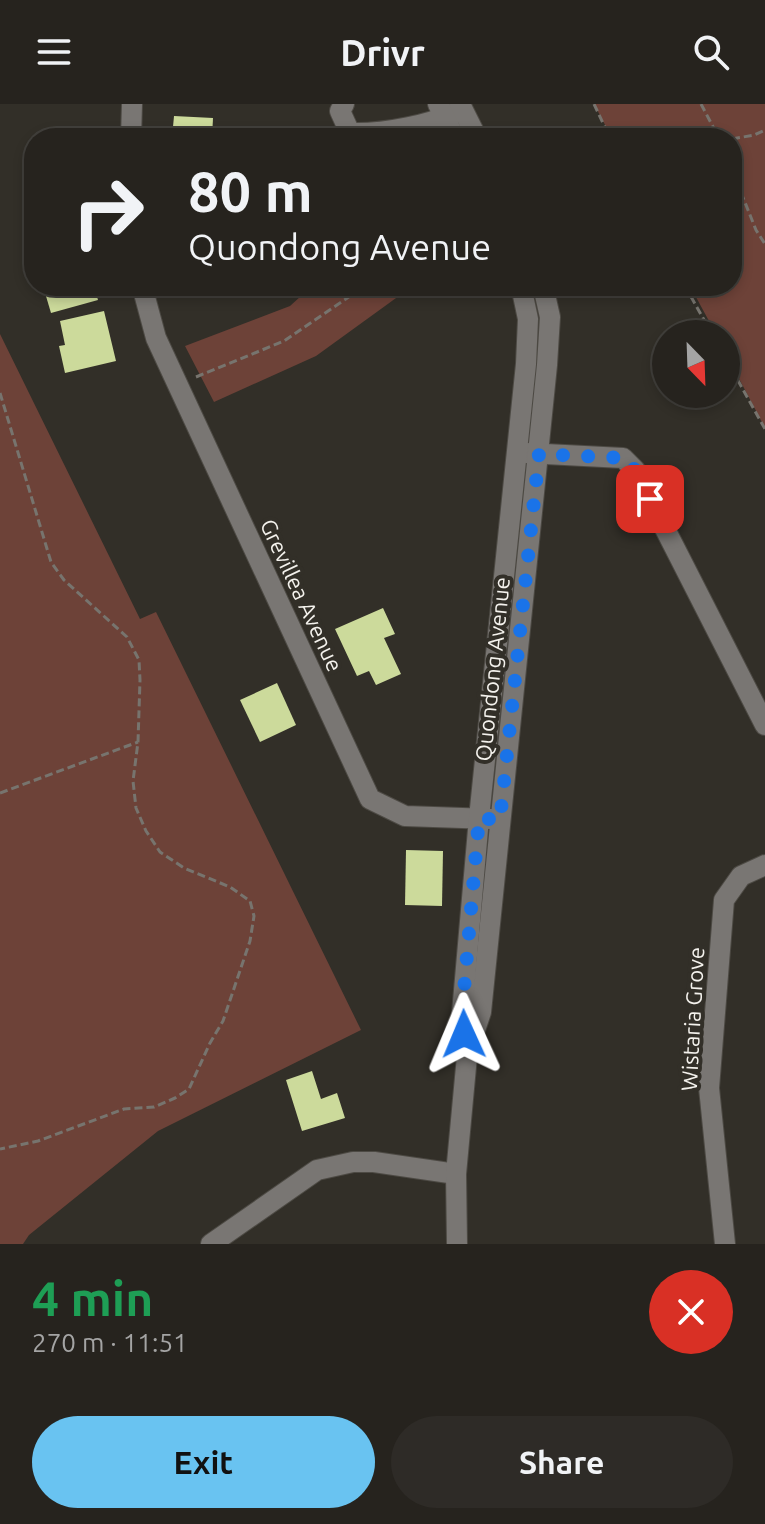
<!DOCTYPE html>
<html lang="en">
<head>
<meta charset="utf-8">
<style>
	body { margin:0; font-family:Ubuntu,sans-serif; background:#2e2b27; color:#f1f3f6; height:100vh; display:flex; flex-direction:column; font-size:30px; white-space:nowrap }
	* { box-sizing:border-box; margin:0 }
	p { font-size:26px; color:#a4a4a4 }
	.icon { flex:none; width:44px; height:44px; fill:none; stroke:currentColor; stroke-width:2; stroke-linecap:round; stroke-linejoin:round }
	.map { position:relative; height:1140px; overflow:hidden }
	.side { display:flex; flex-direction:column; background:#26231e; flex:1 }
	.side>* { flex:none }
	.guide { position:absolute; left:24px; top:24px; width:718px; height:168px; border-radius:32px; box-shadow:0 4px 12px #0003,0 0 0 2px #42403c; background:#26231e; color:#f1f3f6; overflow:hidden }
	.needle { width:52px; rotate:157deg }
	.controls { position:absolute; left:652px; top:216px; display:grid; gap:16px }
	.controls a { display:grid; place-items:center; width:88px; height:88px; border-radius:50%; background:#26231e; box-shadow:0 4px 12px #0003,0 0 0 2px #42403c; font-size:40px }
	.pin { position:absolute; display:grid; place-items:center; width:68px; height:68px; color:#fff; margin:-34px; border-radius:16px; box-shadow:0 4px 12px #0006 }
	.me { position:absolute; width:88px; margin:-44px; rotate:359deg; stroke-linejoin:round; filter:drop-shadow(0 0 6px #0008) }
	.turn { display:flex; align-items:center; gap:28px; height:168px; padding:0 32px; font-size:36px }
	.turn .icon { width:104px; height:104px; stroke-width:2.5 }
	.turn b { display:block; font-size:56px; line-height:68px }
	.round { display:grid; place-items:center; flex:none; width:84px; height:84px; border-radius:42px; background:#2e2b27 }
	.overview { display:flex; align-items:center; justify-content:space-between; height:136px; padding:0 32px }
	h1 { font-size:48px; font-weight:700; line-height:60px; color:#1e9e55 }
	.primary-button { display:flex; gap:16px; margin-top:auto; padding:16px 32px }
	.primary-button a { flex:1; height:92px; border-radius:48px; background:#69c3f1; color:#111; font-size:32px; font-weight:700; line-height:92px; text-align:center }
	.primary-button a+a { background:#2e2b27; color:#f1f3f6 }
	header { display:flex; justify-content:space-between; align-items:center; height:104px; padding:0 32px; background:#26231e; font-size:36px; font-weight:700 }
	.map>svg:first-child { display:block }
	.green { fill:#6d4238 }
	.building { fill:#ccda9b }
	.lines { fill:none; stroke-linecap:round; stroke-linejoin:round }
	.minor-casing { stroke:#4d4a44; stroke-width:22 }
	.path { stroke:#77746e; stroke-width:3; stroke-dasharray:8 4; stroke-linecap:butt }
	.minor { stroke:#797673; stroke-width:20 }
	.route { stroke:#1a73e8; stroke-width:14; stroke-dasharray:0 25.2 }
	.labels { text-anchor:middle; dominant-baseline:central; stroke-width:8; stroke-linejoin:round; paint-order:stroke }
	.street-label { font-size:22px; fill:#f4f2ed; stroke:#322f28 }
</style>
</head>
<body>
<header><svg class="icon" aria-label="menu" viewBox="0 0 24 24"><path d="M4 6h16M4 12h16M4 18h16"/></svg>Drivr<svg class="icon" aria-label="search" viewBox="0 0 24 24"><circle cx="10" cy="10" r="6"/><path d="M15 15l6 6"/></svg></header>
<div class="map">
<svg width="765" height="1140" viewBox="0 0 765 1140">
	<rect width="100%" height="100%" fill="#322f28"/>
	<!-- green -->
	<g class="green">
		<path d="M594 0H765V324L726 250V230H716L690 182H732V34H612Z"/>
		<path d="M312 182H419L403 189 316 252 214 298 185 242 290 202Z"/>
		<path d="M0 230 140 515 156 508 361 926 158 1027 29 1131 23 1140H0Z"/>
	</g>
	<!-- building -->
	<g class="building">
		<path d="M174 12 213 14 212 34H172Z"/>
		<path d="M43 182H94L98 196 51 209Z"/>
		<path d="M104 207 116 257 65 269 59 242 65 241 60 217Z"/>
		<path d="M383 504 395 530 384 534 401 570 376 581 369 567 357 572 335 525Z"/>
		<path d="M277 579 296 621 260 638 240 596Z"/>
		<path d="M406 746 443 747 442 802 405 801Z"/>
		<path d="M312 967 321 995 337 989 345 1014 302 1027 286 976Z"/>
	</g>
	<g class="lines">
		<defs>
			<g id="minor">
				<path d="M344 0 340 7 350 29C384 30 433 21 462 5"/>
				<path d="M438 0 455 34"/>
				<path d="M460 0 477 34"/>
				<path d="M131 34 132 0"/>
				<path d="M142 182 156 234 370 695 405 712 491 715"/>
				<path d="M526 349 623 354 635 366 765 621"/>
				<path d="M469 944 481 908 547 261 550 213 543 182"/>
				<path d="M211 1140 317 1066 353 1058H374L456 1070"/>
				<path d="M457 1140 456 1070 467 952 462 909 479 714 526 260 528 215 521 182"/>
				<path d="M725 1140 709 984 724 796 741 772 765 761"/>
			</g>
		</defs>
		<!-- minor casing -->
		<use href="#minor" class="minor-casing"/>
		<!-- path -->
		<g class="path">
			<path d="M594 0 610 34"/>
			<path d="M701 0 719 34"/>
			<path d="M732 35 754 31 765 26"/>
			<path d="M732 66 756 126 765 140"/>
			<path d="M685 182 712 230"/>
			<path d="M726 255 765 325"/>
			<path d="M196 273 284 237 365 182"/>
			<path d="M0 289 51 458 64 476 127 533 139 556 140 576 138 638 133 677 136 704 146 727 160 748 184 764 230 783 250 797 254 812 250 837 223 917 210 939 189 985 175 994 154 1003 124 1005 38 1037 0 1045"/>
			<path d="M0 689 138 638"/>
		</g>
		<!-- minor -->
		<use href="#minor" class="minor"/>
	</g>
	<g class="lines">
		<!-- route -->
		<path class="route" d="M464 930 462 909 479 714 500 716 539 350 623 354 635 366 650 395"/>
	</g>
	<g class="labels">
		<!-- street labels -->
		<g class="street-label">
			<text transform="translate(302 491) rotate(65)">Grevillea Avenue</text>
			<text transform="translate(492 565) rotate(-84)">Quondong Avenue</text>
			<text transform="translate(692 915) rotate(-87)">Wistaria Grove</text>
		</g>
	</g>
</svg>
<div class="controls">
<a><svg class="needle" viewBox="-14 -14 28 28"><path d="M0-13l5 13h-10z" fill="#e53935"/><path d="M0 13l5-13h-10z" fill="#a4a4a4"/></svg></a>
</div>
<div class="pin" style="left:650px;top:395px;background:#d93025"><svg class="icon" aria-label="arrive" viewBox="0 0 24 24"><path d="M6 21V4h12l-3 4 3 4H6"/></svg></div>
<svg class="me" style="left:464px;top:930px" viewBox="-20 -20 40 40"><path d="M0-17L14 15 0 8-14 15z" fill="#1a73e8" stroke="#fff" stroke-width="4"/></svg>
<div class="guide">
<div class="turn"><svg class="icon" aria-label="right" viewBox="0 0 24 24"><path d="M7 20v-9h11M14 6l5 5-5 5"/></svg><div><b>80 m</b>Quondong Avenue</div></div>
</div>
</div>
<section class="side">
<div class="overview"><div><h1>4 min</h1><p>270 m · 11:51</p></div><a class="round" style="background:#d93025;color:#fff"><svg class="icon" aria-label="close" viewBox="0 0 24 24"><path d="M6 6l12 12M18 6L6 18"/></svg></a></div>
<div class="primary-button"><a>Exit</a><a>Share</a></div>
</section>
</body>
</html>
